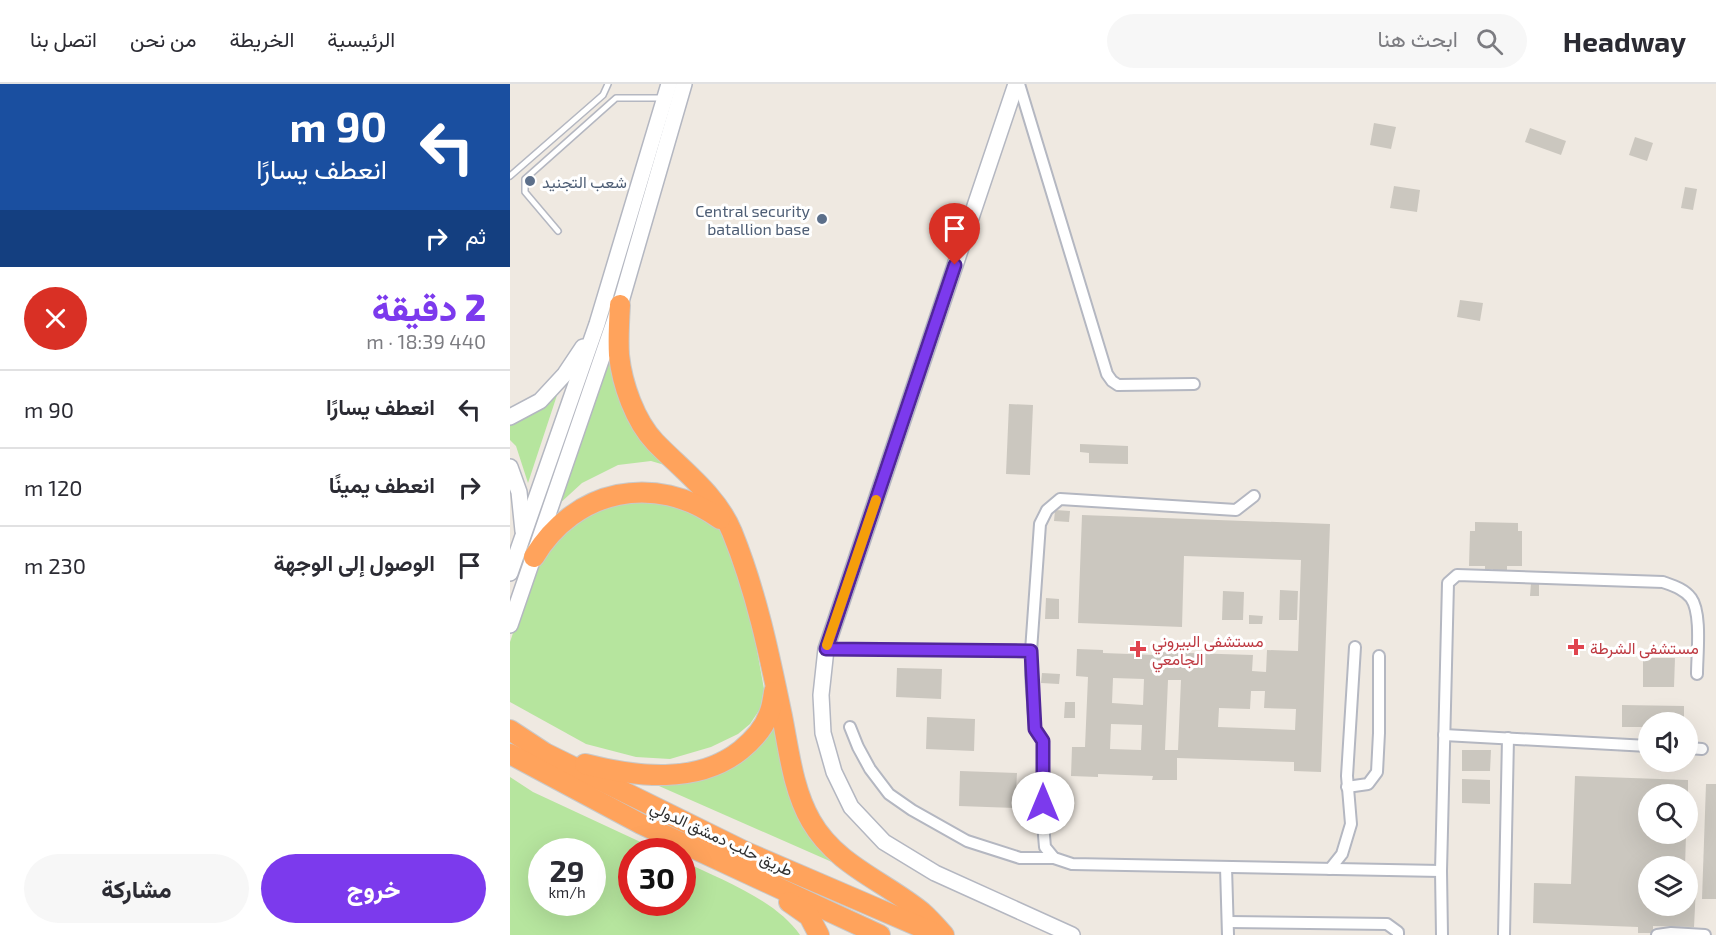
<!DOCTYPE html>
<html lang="ar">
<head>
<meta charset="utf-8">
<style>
	body { margin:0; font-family:"Exo 2",Vazirmatn,sans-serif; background:#f7f7f7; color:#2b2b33; direction:rtl; height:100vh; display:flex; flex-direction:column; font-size:22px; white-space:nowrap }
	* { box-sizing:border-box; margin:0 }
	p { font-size:20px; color:#7c7c81 }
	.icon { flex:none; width:33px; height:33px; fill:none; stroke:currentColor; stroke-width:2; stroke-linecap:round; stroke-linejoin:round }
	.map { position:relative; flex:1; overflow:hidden; direction:ltr }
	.side { display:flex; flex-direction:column; background:#fff; width:510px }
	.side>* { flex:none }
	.banner { background:#1a4fa0; color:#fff; overflow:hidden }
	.buttons { position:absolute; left:1128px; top:628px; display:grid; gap:12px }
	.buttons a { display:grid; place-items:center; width:60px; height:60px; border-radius:50%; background:#fff; box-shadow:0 6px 24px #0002; font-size:30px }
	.speed { position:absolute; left:18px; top:754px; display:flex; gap:12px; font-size:30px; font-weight:700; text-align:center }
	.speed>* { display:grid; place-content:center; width:78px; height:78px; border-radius:50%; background:#fff; box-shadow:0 6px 24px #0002; line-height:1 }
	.speed small { font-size:15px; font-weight:400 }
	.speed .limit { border:9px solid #d22; background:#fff; color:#111 }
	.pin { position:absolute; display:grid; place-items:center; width:51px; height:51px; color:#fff; margin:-62px -26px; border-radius:50% 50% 50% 0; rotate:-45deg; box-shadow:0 0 6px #0007 }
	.pin .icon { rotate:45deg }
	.me { position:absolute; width:66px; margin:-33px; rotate:0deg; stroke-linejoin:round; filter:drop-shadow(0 0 4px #0008) }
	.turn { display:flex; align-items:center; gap:21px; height:126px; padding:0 24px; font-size:27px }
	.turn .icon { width:78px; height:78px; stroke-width:2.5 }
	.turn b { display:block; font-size:42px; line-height:51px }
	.then { display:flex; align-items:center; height:57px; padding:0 24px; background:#0003; gap:12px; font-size:22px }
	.round { display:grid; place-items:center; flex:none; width:63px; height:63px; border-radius:32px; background:#f7f7f7 }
	.overview { display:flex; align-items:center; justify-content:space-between; height:102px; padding:0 24px }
	h1 { font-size:36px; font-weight:800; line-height:45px; color:#7c3aed }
	.button { display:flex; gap:12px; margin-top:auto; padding:12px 24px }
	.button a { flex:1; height:69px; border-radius:36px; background:#7c3aed; color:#fff; font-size:24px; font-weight:800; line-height:69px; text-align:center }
	.button a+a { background:#f7f7f7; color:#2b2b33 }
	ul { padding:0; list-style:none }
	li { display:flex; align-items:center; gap:18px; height:78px; padding:0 24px; border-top:2px solid #e1e1e2 }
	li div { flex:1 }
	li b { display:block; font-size:22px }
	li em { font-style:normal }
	header { display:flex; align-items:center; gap:36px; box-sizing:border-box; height:84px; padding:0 30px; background:#fff; border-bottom:2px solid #e1e1e2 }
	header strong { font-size:28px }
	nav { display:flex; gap:33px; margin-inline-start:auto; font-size:21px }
	.search { width:420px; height:54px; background:#f7f7f7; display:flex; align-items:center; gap:15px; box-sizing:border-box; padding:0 21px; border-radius:33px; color:#7c7c81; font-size:22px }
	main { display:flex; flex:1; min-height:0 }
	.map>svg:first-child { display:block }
	.green { fill:#b6e59e; fill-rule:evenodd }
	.building { fill:#cbc7bf; fill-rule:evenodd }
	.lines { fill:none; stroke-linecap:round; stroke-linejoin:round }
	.lane-casing { stroke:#b4b7c1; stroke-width:8 }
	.street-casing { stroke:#b4b7c1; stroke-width:14 }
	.secondary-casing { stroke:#b4b7c1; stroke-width:18 }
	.highway-casing { stroke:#c9c9c9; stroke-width:22 }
	.lane { stroke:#fff; stroke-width:5 }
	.street { stroke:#fff; stroke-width:10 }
	.secondary { stroke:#fff; stroke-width:15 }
	.highway { stroke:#ffa35c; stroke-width:20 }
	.route-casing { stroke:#51269a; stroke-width:15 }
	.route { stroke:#7c3aed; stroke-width:10 }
	.slow { stroke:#f59e0b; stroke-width:10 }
	.service-dot { fill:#5c6f8a; stroke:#fff; stroke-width:2 }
	.health-dot { fill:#e0444e; stroke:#fff; stroke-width:2 }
	.labels { text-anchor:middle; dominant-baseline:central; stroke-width:6; stroke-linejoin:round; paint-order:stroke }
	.service-label { font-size:16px; fill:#4e5e75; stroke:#fff; text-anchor:start }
	.health-label { font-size:16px; fill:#be3a42; stroke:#fff; text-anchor:start }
	.street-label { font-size:16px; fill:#2e2e2e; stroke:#fff }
</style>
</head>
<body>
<header>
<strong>Headway</strong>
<div class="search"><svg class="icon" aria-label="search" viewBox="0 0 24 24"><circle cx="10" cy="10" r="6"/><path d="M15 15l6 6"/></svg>ابحث هنا</div>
<nav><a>الرئيسية</a><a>الخريطة</a><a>من نحن</a><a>اتصل بنا</a></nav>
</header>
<main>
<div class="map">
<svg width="1206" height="851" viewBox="0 0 1206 851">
	<rect width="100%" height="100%" fill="#efe9e1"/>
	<!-- green -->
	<g class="green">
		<path d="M103 258 110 297 175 387 141 377 108 381 72 399 48 421Z"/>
		<path d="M54 290 18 399 6 362 0 356V328L17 322Z"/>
		<path d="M140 402 217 448 242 539 254 605 250 625 240 640 228 650 201 663 160 675 126 673 76 660 0 618V558L28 475 54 441Z"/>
		<path d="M267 642 281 707 356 793 124 691 162 692 252 652Z"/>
		<path d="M0 693 23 708 152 768H122V819H172L173 777C210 795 266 816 290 851H0ZM32 768H82V819H32Z"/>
	</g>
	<!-- building -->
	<g class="building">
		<path d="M864 39 886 43 881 65 860 61Z"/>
		<path d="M1020 44 1056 57 1051 71 1015 58Z"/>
		<path d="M1125 53 1143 59 1137 77 1119 71Z"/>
		<path d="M884 102 910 106 907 128 880 124Z"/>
		<path d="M1175 103 1187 105 1183 126 1171 124Z"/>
		<path d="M950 216 973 219 970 237 947 233Z"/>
		<path d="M499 320 523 321 520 391 496 390Z"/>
		<path d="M570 360 618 362V380L579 379V369L570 368Z"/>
		<path d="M545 426 560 427 559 438 544 437Z"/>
		<path d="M572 431 820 440 811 688 784 687V678L667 674V696H642L643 692 588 690V693L561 692 562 663H575L578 593 566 592 567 565 593 566V569L647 571V568L743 571 742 587 756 588 757 566 788 567 791 476 674 472 672 543 568 539ZM603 594 634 595 633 621 602 619ZM658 596H671L668 666H655ZM741 607H755L754 624 786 625 785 646 708 643 709 624 740 625ZM601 640 632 641 631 666 600 665Z"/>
		<path d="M965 438 1008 439V447H1012V482H997V486L982 488 983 485H975V482H959L960 447H965Z"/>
		<path d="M1021 499H1029V512H1020Z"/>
		<path d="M770 506 788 507 787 536H769Z"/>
		<path d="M713 507 734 508 733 536H712Z"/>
		<path d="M536 514 549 515V535H535Z"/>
		<path d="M739 531 753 532 752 540H739Z"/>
		<path d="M1133 574H1165L1164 603H1133Z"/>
		<path d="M387 584 432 585 431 615 386 613Z"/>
		<path d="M532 589 550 590 549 600 531 599Z"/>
		<path d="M555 618H565V634H554Z"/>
		<path d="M1112 621 1174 622V639H1138V643H1112Z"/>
		<path d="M417 633 465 635 464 667 416 665Z"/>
		<path d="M952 666H981L980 687H952Z"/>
		<path d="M450 687 507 689 505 724 449 722Z"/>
		<path d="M1065 692 1178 696V711H1138V750H1176L1175 783H1138V822H1178V803H1186L1184 843 1143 842V849H1128V843L1023 839 1024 799 1061 800Z"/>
		<path d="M952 695 980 696V720L952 719Z"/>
		<path d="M1196 700H1206V815H1192Z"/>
	</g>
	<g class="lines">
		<defs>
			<g id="lane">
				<path d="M0 92 85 18 93 11 98 0"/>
				<path d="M48 147 15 108V95L106 14H154"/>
			</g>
			<g id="street">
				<path d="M509 0 597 290 602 297 608 301 684 300"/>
				<path d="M744 412 726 426 550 415 537 426 530 440 521 567V591L525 645 533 657V740L535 763 544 774 562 780 931 787"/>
				<path d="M316 565 521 567"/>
				<path d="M340 643 348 663 360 685 379 710 402 726 457 757 510 774H544"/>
				<path d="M934 651 1138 662"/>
				<path d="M1178 664 1192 665"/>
				<path d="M837 703 858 700 867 688 869 649V572"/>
				<path d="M716 783 718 851"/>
				<path d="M820 785 832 770 841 740 837 692 845 563"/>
				<path d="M719 838 877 840 888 848V851"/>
				<path d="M932 851 931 787 938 499 947 491 1153 498C1164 502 1174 505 1181 514 1192 529 1187 571 1187 590"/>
				<path d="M994 851 998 654"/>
				<path d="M1147 851 1161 849 1195 851"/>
			</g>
			<g id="secondary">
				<path d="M506 0 316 565 311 611 313 649 324 688 341 723 374 758 425 789 562 851"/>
				<path d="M0 333 30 317 55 290 73 263"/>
				<path d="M0 383 9 408 13 447"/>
				<path d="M0 489 87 240 159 0"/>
				<path d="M0 541 110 221 174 0"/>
			</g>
			<g id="highway">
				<path d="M110 221C109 237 108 255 109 271 112 300 125 337 145 358 172 386 207 411 222 448 246 507 259 569 272 632 279 667 283 706 301 737 326 781 374 797 412 828 420 835 427 843 434 851"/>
				<path d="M24 473C65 405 145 388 210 435"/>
				<path d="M0 646 35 669 236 768 429 851"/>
				<path d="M0 670 131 740 370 851"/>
				<path d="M75 680C126 693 187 701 231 666 242 657 254 644 259 630 262 623 263 615 264 608"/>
				<path d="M279 818 299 832 309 851"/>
			</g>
		</defs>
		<!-- lane casing -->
		<use href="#lane" class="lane-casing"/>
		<!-- street casing -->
		<use href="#street" class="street-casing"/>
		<!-- secondary casing -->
		<use href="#secondary" class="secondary-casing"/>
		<!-- highway casing -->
		<use href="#highway" class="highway-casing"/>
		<!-- lane -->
		<use href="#lane" class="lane"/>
		<!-- street -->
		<use href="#street" class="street"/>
		<!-- secondary -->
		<use href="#secondary" class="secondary"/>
		<!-- highway -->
		<use href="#highway" class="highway"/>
	</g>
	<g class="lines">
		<defs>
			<path id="route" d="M445 181 316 565 521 567 525 645 533 657V719"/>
		</defs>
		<!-- route casing -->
		<use href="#route" class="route-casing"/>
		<!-- route -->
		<use href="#route" class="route"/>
		<!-- slow -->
		<path class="slow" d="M317 561 366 416"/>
	</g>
	<!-- markers -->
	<g class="service-dot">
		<circle cx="20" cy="97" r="6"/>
		<circle cx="312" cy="135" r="6"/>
	</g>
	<g class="health-dot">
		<path d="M1063 554h6v6h6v6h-6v6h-6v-6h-6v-6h6z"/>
		<path d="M625 556h6v6h6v6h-6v6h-6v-6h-6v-6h6z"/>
	</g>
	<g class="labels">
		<!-- service labels -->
		<g class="service-label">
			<text x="32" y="97">شعب التجنيد</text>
			<text x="300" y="126" text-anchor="end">Central security<tspan x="300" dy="18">batallion base</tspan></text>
		</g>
		<!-- health labels -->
		<g class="health-label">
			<text x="642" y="556">مستشفى البيروني<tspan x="642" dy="18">الجامعي</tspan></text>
			<text x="1080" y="563">مستشفى الشرطة</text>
		</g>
		<!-- street labels -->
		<g class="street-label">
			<text transform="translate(212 754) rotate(25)">طريق حلب دمشق الدولي</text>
		</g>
	</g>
</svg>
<div class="buttons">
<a><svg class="icon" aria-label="sound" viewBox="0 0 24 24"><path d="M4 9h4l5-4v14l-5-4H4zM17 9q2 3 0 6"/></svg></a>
<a><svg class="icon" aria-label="search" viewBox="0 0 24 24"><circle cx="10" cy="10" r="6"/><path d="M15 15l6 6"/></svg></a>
<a><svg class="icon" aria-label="layers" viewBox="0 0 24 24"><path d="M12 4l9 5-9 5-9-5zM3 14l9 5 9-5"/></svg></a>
</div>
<div class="speed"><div>29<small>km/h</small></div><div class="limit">30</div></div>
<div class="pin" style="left:445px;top:181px;background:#d93025"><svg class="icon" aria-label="arrive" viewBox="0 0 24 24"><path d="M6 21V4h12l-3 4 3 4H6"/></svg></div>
<svg class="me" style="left:533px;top:719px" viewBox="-20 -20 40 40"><circle r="19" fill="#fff"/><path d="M0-13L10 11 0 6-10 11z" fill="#7c3aed"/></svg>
</div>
<section class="side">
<div class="banner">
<div class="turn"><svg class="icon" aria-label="left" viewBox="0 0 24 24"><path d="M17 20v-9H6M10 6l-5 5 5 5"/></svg><div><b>90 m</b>انعطف يسارًا</div></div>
<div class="then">ثم<svg class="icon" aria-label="right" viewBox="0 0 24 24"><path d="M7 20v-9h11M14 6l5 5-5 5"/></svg></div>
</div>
<div class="overview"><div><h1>2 دقيقة</h1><p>440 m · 18:39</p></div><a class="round" style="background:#d93025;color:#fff"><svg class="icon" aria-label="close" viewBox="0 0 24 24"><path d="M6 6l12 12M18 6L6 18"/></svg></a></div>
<ul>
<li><svg class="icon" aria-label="left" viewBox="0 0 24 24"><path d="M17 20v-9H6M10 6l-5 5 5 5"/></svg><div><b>انعطف يسارًا</b></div><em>90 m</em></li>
<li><svg class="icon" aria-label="right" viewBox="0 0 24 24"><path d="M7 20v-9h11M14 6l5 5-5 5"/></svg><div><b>انعطف يمينًا</b></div><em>120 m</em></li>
<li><svg class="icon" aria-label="arrive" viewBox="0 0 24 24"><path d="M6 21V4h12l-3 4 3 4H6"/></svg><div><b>الوصول إلى الوجهة</b></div><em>230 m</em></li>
</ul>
<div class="button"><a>خروج</a><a>مشاركة</a></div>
</section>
</main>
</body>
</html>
